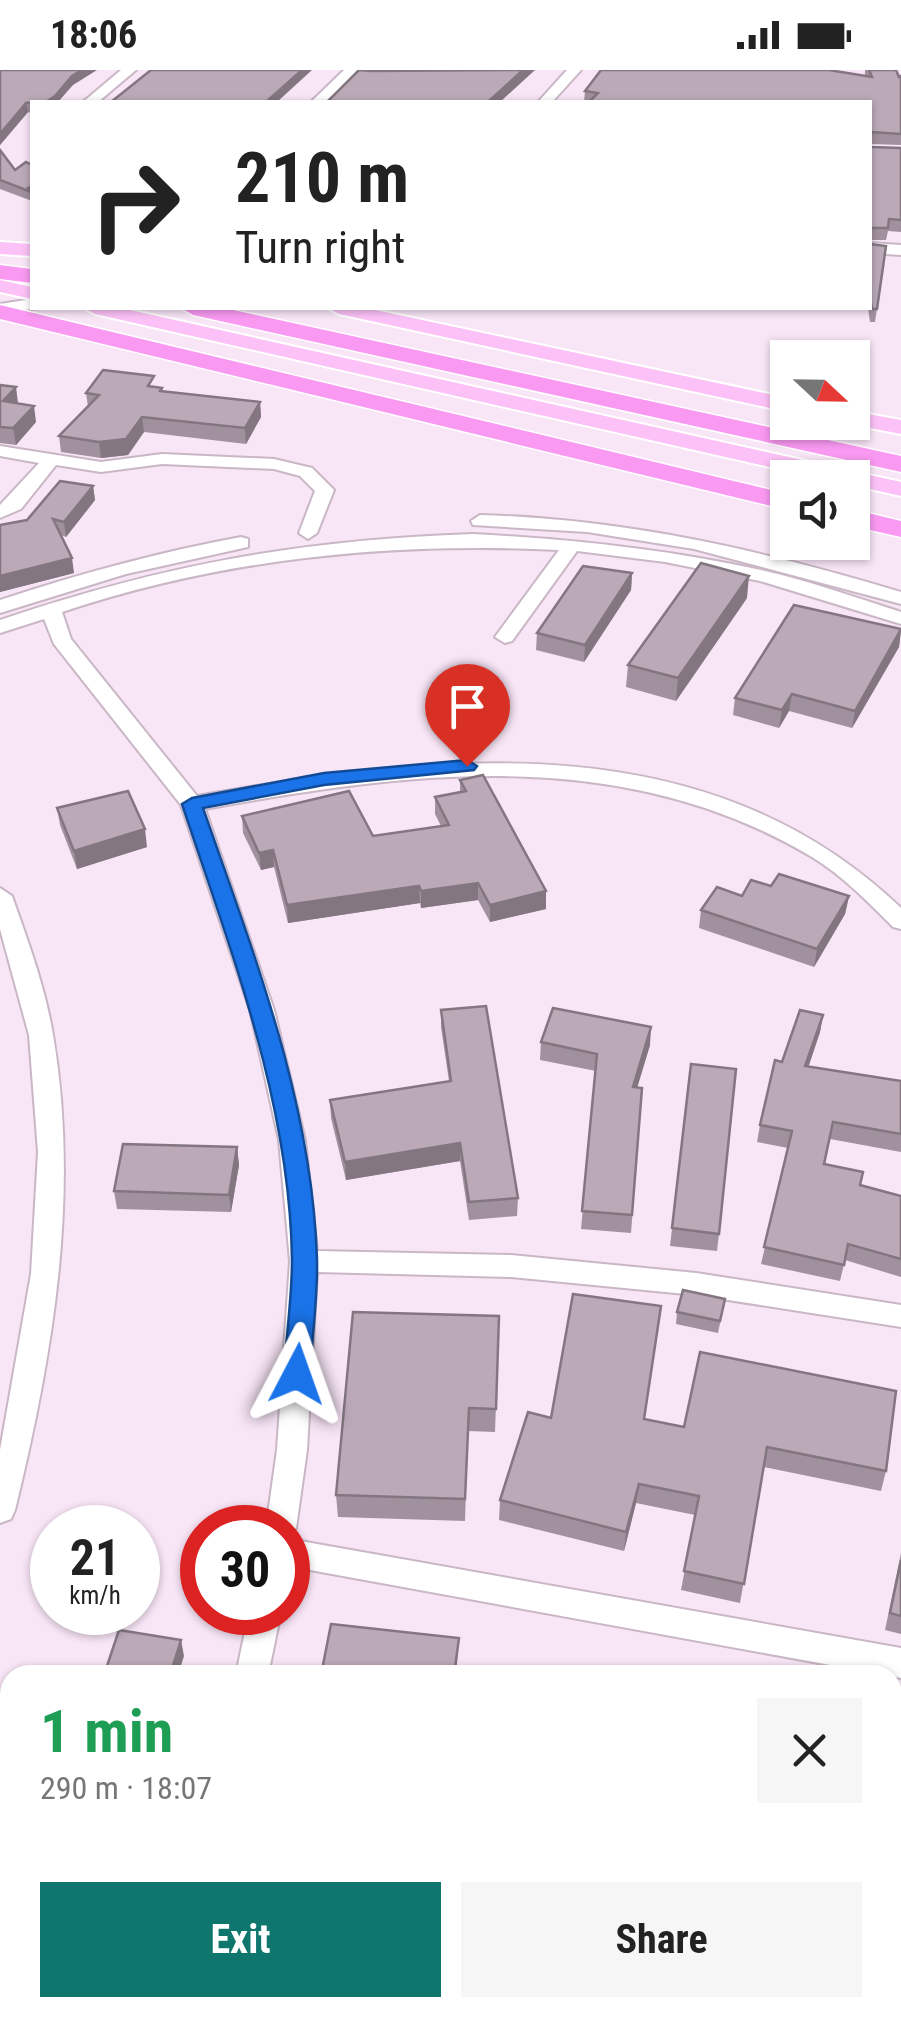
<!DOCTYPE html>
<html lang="en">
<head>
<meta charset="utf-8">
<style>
	body { margin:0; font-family:"Roboto Condensed",sans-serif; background:#f6f6f6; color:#222; height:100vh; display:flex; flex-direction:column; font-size:38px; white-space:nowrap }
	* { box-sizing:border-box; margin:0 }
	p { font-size:32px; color:#767676 }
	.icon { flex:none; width:55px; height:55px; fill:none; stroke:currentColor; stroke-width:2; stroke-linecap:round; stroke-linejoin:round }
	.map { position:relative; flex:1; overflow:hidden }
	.drawer { position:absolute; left:0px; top:1595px; width:902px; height:352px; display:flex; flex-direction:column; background:#fff; border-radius:30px 30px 0 0; box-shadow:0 2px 8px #0004 }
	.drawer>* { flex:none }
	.top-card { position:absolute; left:30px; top:30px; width:842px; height:210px; border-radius:0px; box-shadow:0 2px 8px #0004; background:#fff; color:#222; overflow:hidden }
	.needle { width:65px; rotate:112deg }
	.tools { position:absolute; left:770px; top:270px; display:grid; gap:20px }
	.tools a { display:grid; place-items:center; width:100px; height:100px; border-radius:0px; background:#fff; box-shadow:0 2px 8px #0004; font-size:50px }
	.speed { position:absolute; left:30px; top:1435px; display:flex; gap:20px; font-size:50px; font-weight:700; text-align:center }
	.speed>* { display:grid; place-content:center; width:130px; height:130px; border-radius:50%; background:#fff; box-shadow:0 2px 8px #0004; line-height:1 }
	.speed small { font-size:25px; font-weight:400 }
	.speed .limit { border:15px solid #d22; background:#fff; color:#111 }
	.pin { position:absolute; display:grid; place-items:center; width:85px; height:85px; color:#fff; margin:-102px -42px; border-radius:50% 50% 50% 0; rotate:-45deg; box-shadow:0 0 10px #0007 }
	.pin .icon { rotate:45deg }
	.me { position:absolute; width:110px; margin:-55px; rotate:4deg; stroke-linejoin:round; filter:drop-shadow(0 0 8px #0008) }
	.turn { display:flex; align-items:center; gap:35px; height:210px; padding:0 40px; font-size:45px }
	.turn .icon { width:130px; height:130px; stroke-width:2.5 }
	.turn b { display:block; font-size:70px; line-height:85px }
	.round { display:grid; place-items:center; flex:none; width:105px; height:105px; border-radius:0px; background:#f6f6f6 }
	.headline { display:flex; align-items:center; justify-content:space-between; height:170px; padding:0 40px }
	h1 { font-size:60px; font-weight:700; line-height:75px; color:#1e9e55 }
	.cta { display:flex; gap:20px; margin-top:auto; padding:20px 40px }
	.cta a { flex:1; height:115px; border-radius:0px; background:#0f766e; color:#fff; font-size:40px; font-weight:700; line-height:115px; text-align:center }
	.cta a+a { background:#f6f6f6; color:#222 }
	.status { display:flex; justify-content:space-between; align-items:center; height:70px; padding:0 50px; background:#fff; direction:ltr }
	.status svg { height:28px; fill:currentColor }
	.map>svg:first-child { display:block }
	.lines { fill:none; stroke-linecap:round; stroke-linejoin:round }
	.minor-casing { stroke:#c9b7c6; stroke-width:4 }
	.major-casing { stroke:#fff; stroke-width:4 }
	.highway-casing { stroke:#fff; stroke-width:3 }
	.minor { fill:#fff; fill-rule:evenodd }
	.major { fill:#fcc2f7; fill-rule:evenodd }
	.highway { fill:#fa99f2; fill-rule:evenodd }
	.wall { fill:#a1919e }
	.shaded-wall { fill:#837681 }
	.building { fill:#bba9b8; stroke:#837681; stroke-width:2.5 }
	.route { fill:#1a73e8; stroke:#114b97; stroke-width:2.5 }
</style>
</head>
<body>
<div class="status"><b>18:06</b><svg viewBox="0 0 49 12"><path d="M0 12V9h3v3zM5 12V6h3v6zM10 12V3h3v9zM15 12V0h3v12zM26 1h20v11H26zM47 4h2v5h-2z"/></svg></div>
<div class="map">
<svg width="901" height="1947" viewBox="0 0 901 1947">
	<rect width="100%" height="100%" fill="#f8e5f6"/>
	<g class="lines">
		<defs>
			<g id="minor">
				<path d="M121 0H136L98 32H83Z"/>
				<path d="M344 0H359L325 32H311Z"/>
				<path d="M567 0H581L552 32H538Z"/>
				<path d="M870 173 901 175V185L870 183Z"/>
				<path d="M32 229V238H37L0 244V234Z"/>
				<path d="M0 376 101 392 162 384 274 389 312 398 334 420 317 463 308 469 299 463 315 421 300 406 274 399 162 394 101 402 56 395 21 439 0 448V435L39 393 0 386Z"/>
				<path d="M480 445C625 449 762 480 901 522V534L694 479 587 462 473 455 471 451Z"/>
				<path d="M473 464C570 469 666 479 761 500 809 511 855 527 901 542V554L760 511 665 492 577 481 512 571 505 573 495 567 559 480C389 472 224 488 62 542L71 569 197 726C441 683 706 652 901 838V859L893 857C868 832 842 805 812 787 622 674 412 701 205 739L274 940 305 1070 317 1181 511 1185 696 1203 901 1235V1257L696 1225 511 1207 317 1202 307 1380 296 1458 289 1469 901 1578V1608L288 1496V1458H266L277 1380 290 1191 279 1070 250 940 181 735 54 574 44 549 0 563V550C163 495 299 470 473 464Z"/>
				<path d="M241 467 248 469V477L126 504 0 543V530C79 504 159 482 241 467Z"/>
				<path d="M0 818 12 826C28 871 45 917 53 965 80 1124 53 1285 15 1440L11 1449 0 1453V1380L31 1204 38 1082 29 965 0 859Z"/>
				<path d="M249 1542H281L268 1605H236Z"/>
				<path d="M142 1938H178L175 1947H139Z"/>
			</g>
			<g id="major">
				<path d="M0 172 32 174V186L0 184Z"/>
				<path d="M0 210 32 217V229L0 222Z"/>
				<path d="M84 238H121L901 412V426L852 415V408H818L95 244Z"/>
				<path d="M328 238H366L788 328V342L339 244Z"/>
				<path d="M852 341 901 350V364L844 353 852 352Z"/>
			</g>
			<g id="highway">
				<path d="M0 195 32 199V213L0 209Z"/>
				<path d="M0 235 788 424V440L0 249Z"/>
				<path d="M181 238H224L901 386V402L193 245Z"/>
				<path d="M852 439 901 451V467L852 456Z"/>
			</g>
		</defs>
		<!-- minor casing -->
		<use href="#minor" class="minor-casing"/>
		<!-- major casing -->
		<use href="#major" class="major-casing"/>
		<!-- highway casing -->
		<use href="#highway" class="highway-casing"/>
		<!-- minor -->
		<use href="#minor" class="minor"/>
		<!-- major -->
		<use href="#major" class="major"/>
		<!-- highway -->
		<use href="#highway" class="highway"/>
	</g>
	<!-- wall -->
	<g class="wall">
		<path d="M0 0 73 15 32 32V43L28 42 0 75Z"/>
		<path d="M865 0H896L899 7 901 6V75L870 74 584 32 585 21 865 6Z"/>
		<path d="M870 76 872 77 901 78V162L888 161 886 170H870Z"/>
		<path d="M0 80 15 100 32 95V131L0 119Z"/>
		<path d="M870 174 886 176 875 252H870L868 238H870Z"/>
		<path d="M0 315 36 352 16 375 0 373Z"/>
		<path d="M156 317 162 318 163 321 260 332 261 347 246 374 144 362 128 385 101 388 61 382 59 366 88 337 86 323Z"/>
		<path d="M93 416 95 430 66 467 61 465 74 503 0 522V455L27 450Z"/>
		<path d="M632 503 631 520 584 592 536 580 537 563Z"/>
		<path d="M747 528 676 631 626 617 628 595Z"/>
		<path d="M901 559 899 577 852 658 789 641 779 658 733 645 735 628Z"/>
		<path d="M460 710 546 839 490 852 478 830 421 838 420 833 288 853 274 797 261 800 243 763 242 746 373 766 441 756 435 744V727L460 722Z"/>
		<path d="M57 738 147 777 77 799 60 755Z"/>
		<path d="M771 816 849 826 845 844 814 897 699 858 701 840Z"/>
		<path d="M441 940 518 1128 517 1146 469 1150 460 1091 346 1110 331 1048 330 1030 449 1011 441 957Z"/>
		<path d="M823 945 820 962 808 997 901 1011V1082L830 1069 825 1094 860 1115 901 1126V1207L845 1190 840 1211 761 1194 788 1078 757 1072 760 1055 782 992Z"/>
		<path d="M541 972 650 975 637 1017 642 1018 631 1163 581 1159 596 1001 540 990Z"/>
		<path d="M691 994 719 1164 717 1181 670 1176Z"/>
		<path d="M237 1077 239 1095 231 1142 117 1139 114 1121Z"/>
		<path d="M725 1229 718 1263 676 1254 677 1242Z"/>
		<path d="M499 1246 495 1362 468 1361 465 1451 338 1447 336 1425Z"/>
		<path d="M551 1348 645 1349 886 1401 881 1421 764 1397 740 1533 681 1520 695 1445 636 1433 624 1481 499 1450 500 1430Z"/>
		<path d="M901 1483V1564L885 1560Z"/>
		<path d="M892 1676 901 1678V1938L892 1936Z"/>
		<path d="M10 1694V1784L0 1781V1717Z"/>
	</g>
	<!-- shaded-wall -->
	<g class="shaded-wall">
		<path d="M82 0H97L73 15 58 32H46L72 6Z"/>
		<path d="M302 0H312L277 32H266Z"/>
		<path d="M523 0H535L500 32 490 30Z"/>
		<path d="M26 33 28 42 0 75V64Z"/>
		<path d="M16 317 18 333 3 331Z"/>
		<path d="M260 332 261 347 246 374 245 358Z"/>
		<path d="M34 336 36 352 16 375 13 358Z"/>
		<path d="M142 347 144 362 128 385 101 388 99 372Z"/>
		<path d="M93 416 95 430 66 467 64 452Z"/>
		<path d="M72 488 74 503 0 522V506Z"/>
		<path d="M632 503 631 520 584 592 585 575Z"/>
		<path d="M749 506 747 528 676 631 678 608Z"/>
		<path d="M901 561 899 577 852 658 855 641Z"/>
		<path d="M792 624 789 641 779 658 782 640Z"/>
		<path d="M145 759 147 777 77 799 74 781Z"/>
		<path d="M273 780 274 797 261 800 259 783Z"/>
		<path d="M478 813V830L421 838V821Z"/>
		<path d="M419 816 420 833 288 853 287 835Z"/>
		<path d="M546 821V839L490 852V835Z"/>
		<path d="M849 826 845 844 814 897 817 879Z"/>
		<path d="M823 945 820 962 803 1013 805 996Z"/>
		<path d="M651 957 650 975 632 1035 633 1017Z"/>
		<path d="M460 1073V1091L346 1110 345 1092Z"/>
		<path d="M237 1077 239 1095 231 1142 229 1125Z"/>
		<path d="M639 1414 636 1433 624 1481 626 1462Z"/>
		<path d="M459 1568 456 1605H454Z"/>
		<path d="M181 1570 184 1586 178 1605H170Z"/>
	</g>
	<!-- building -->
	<g class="building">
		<path d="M0 0H82L72 6 55 26 46 32 26 33 0 64Z"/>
		<path d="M151 0H302L266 32H111Z"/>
		<path d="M359 0 371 1 523 0 490 30 500 32H327Z"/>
		<path d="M601 0H829L872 7 869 0H896L899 7 901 6V64L872 62 870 67V32H589L598 23 585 21Z"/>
		<path d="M870 76 872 77 901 78V150L889 149 888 158H870Z"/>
		<path d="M0 80 15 100 26 92 32 95V116L28 118 31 122 0 110Z"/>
		<path d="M870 174 886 176 877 239H872L870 227Z"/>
		<path d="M103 300 154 306 148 316 162 318 160 321 260 332 245 358 142 347 126 369 99 372 59 366 99 325 86 323Z"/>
		<path d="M0 315 16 317 3 331 34 336 13 358 0 357Z"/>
		<path d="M60 411 93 416 64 452 53 449 72 488 0 506V455L27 450Z"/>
		<path d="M701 493 749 506 678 608 628 595Z"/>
		<path d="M583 496 632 503 585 575 537 563Z"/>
		<path d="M794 535 901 559 855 641 792 624 782 640 735 628Z"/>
		<path d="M483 705 546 821 490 835 478 813 421 821 419 816 287 835 273 780 259 783 242 746 349 721 373 766 449 755 435 727 466 721 460 710Z"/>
		<path d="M128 721 145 759 74 781 57 738Z"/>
		<path d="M779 804 849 826 817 879 701 840 717 817 742 826 751 810 771 816Z"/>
		<path d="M486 936 518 1128 469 1132 460 1073 345 1092 330 1030 451 1011 441 940Z"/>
		<path d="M553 938 651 957 633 1017 642 1018 632 1145 582 1141 597 984 541 972Z"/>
		<path d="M800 940 823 945 805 996 901 1011V1064L833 1052 824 1094 863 1102 860 1115 901 1126V1189L848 1174 844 1195 764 1177 792 1061 760 1055 775 990 782 992Z"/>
		<path d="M691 994 736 999 719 1164 672 1158Z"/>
		<path d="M123 1074 237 1077 229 1125 114 1121Z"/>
		<path d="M683 1220 725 1229 720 1251 677 1242Z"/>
		<path d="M573 1224 661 1236 644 1349 684 1357 700 1282 896 1321 886 1401 767 1377 744 1514 684 1501 699 1426 639 1414 626 1462 500 1430 528 1342 551 1348Z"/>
		<path d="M353 1242 499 1246 496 1339 469 1338 465 1429 336 1425Z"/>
		<path d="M901 1490V1546L890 1543Z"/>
		<path d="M331 1554 459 1568 454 1605H321Z"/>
		<path d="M119 1560 181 1570 170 1605H104Z"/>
		<path d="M892 1676 901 1678V1918L892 1915Z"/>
		<path d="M10 1694V1770L0 1767V1717Z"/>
		<path d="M589 1938H674L672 1947H587Z"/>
	</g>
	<!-- route -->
	<path class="route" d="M467 690 477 696 474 700 324 715 203 738C254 885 312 1032 317 1189 318 1227 312 1266 310 1304L306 1312 297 1315 287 1312 284 1304C286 1267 292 1228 292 1190 290 1032 231 882 182 734L192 728 324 703Z"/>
</svg>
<div class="tools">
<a><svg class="needle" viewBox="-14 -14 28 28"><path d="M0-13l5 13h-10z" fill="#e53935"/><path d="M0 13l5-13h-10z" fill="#767676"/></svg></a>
<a><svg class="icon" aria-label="sound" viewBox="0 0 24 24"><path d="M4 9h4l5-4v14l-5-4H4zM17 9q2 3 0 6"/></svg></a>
</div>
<div class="speed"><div>21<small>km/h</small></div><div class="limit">30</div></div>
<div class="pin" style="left:467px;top:696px;background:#d93025"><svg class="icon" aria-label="arrive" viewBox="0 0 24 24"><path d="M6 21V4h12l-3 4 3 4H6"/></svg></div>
<svg class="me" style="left:297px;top:1304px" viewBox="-20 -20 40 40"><path d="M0-17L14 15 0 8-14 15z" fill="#1a73e8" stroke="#fff" stroke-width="4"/></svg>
<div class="top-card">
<div class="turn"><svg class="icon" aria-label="right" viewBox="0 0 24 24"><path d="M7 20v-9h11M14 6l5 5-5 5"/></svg><div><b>210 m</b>Turn right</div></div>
</div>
<section class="drawer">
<div class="headline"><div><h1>1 min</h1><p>290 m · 18:07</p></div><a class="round"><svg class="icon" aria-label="close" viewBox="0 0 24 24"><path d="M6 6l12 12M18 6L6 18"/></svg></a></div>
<div class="cta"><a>Exit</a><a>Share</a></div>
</section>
</div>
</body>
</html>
